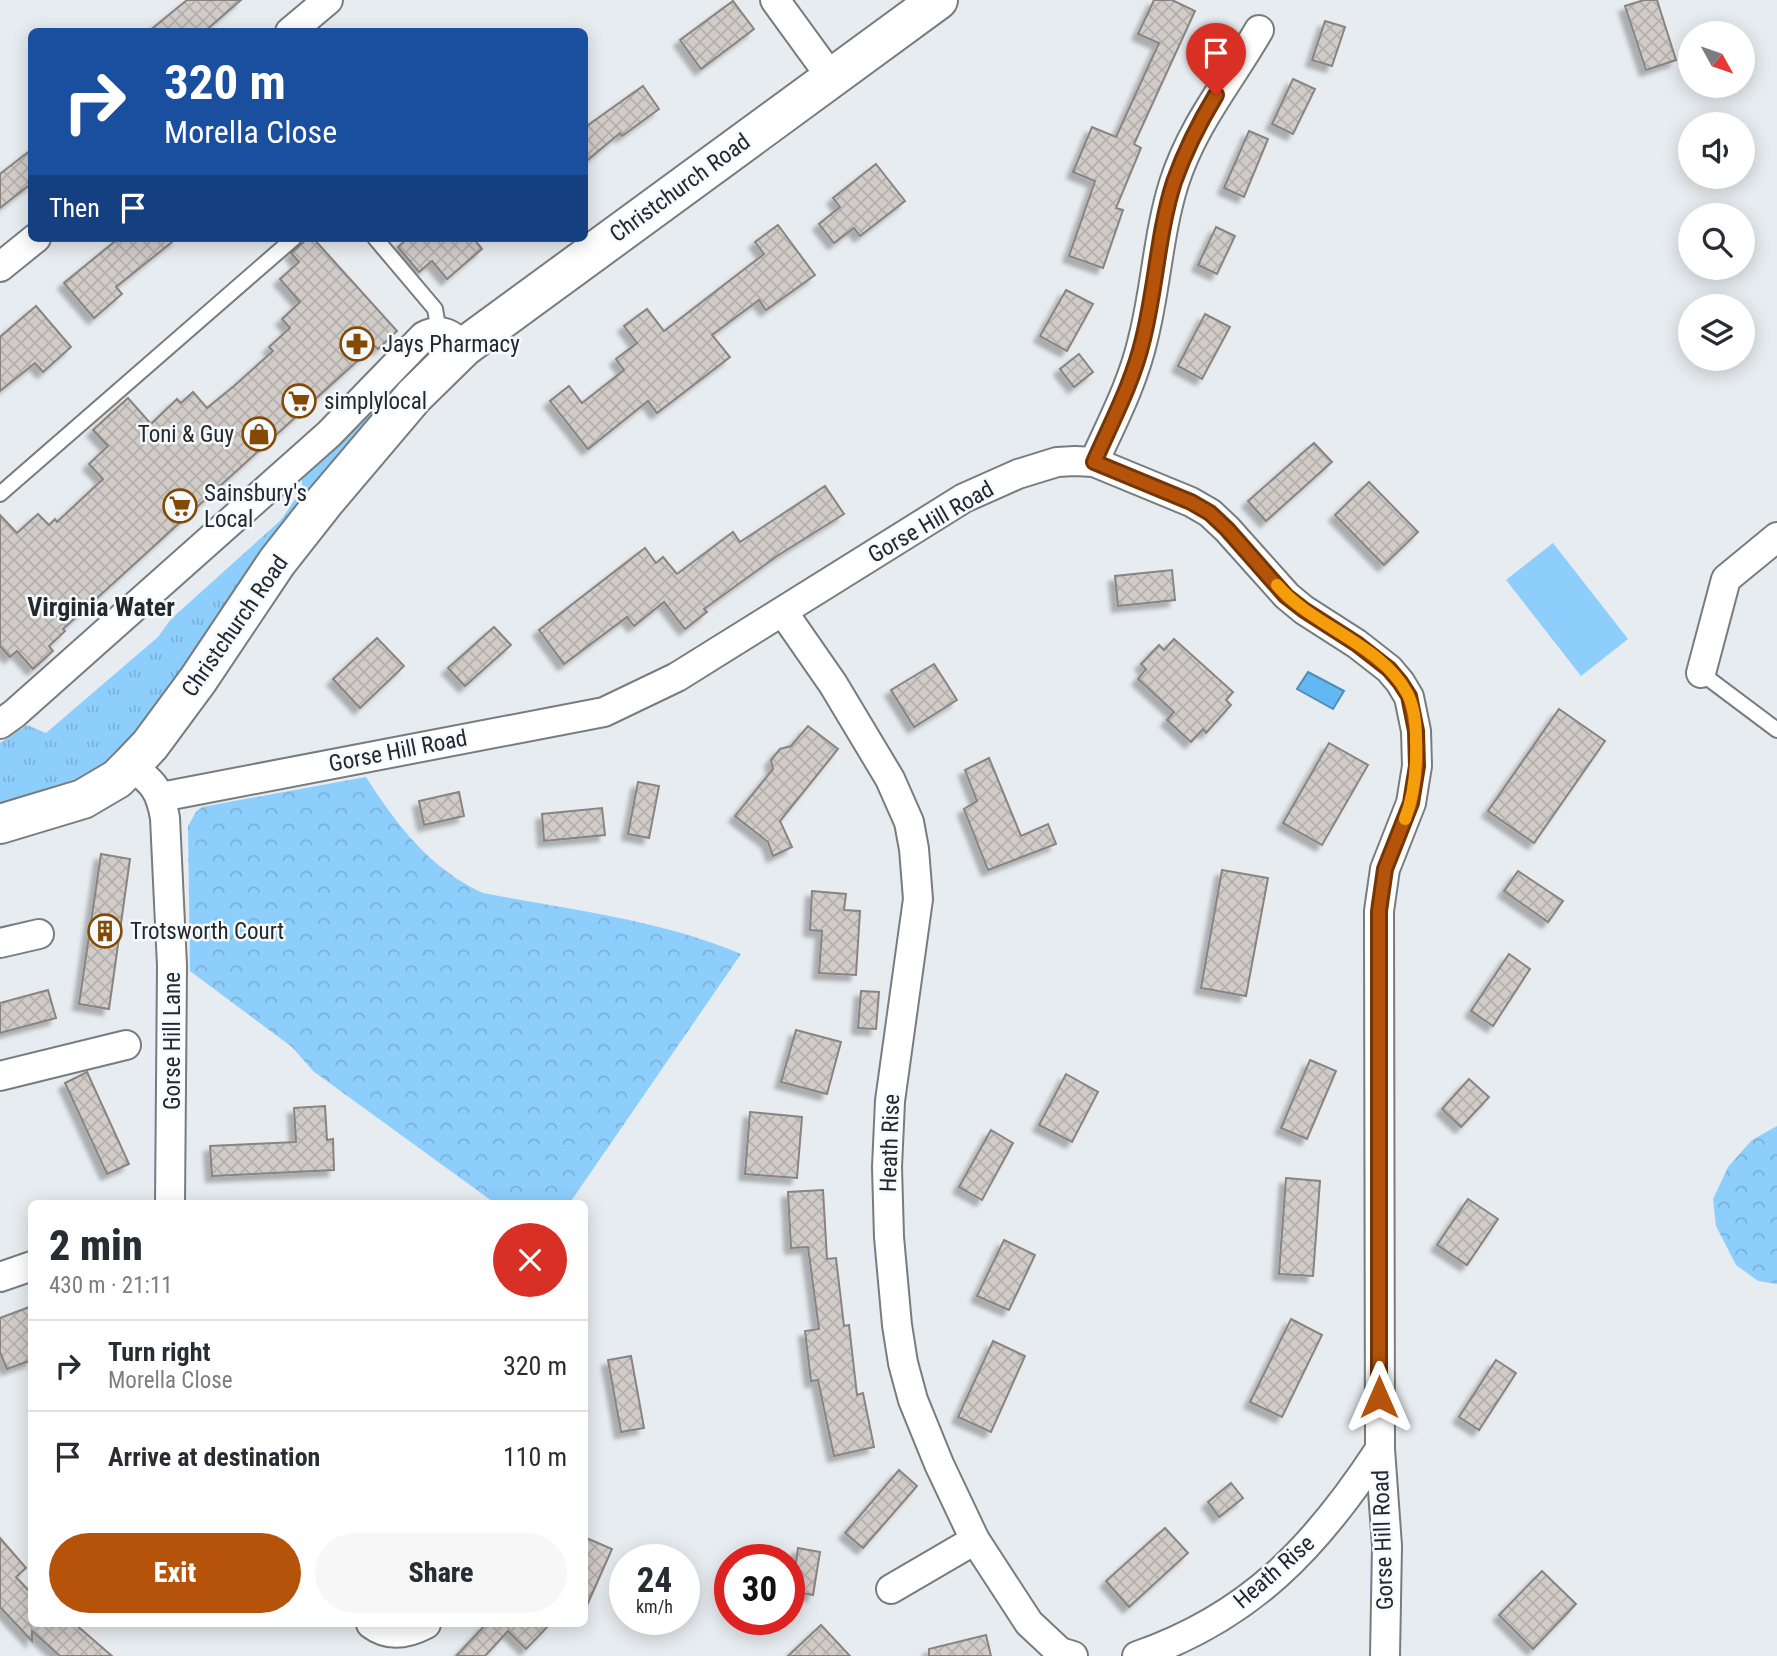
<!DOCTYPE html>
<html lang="en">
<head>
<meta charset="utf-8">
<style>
	body { margin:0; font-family:"Roboto Condensed",sans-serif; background:#f7f7f7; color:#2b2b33; height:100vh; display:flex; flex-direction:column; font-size:26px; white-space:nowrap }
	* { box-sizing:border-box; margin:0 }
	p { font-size:23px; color:#7c7c81 }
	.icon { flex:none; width:38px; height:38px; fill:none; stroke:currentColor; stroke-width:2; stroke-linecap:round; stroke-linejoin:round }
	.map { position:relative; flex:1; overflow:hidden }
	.panel { position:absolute; left:28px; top:1200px; width:560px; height:427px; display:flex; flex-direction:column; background:#fff; border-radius:10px; box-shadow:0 4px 18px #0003 }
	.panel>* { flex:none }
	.guide { position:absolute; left:28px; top:28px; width:560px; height:214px; border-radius:10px; box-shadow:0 4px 18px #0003; background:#1a4fa0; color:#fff; overflow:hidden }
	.needle { width:46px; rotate:130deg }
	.fabs { position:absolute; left:1678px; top:21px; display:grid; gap:14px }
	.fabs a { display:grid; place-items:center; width:77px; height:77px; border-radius:50%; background:#fff; box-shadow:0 4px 18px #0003; font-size:35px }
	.speed { position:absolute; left:609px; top:1544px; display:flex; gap:14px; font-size:35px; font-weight:700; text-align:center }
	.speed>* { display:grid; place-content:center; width:91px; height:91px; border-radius:50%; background:#fff; box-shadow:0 4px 18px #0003; line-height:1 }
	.speed small { font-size:18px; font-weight:400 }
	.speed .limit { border:10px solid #d22; background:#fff; color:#111 }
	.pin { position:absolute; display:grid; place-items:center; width:60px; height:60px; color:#fff; margin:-72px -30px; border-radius:50% 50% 50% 0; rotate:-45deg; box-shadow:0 0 7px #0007 }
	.pin .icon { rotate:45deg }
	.me { position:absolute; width:77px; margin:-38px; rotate:0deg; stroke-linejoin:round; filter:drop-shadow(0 0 5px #0008) }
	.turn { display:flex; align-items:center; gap:24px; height:147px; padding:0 21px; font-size:32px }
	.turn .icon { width:91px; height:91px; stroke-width:2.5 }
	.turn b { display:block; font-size:49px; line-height:60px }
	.then { display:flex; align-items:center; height:66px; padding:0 21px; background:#0003; gap:14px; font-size:26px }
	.round { display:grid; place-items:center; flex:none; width:74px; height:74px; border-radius:37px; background:#f7f7f7 }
	.headline { display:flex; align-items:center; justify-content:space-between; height:119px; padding:0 21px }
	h1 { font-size:42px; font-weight:800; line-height:52px }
	.action { display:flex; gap:14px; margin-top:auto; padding:14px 21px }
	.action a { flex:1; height:80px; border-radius:42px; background:#b45309; color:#fff; font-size:28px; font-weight:800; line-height:80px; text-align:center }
	.action a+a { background:#f7f7f7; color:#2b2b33 }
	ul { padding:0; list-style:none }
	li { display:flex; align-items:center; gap:21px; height:91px; padding:0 21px; border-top:2px solid #e1e1e2 }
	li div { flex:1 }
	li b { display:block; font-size:26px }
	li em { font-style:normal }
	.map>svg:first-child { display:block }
	.grass { fill:url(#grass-tufts) }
	.forest { fill:url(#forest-crowns) }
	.pitch { fill:#8dcefc }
	.water { fill:#62b8f3; stroke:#508cb6; stroke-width:2 }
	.building { fill:url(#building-cross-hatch); stroke:#898480; stroke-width:2; filter:url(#shadow) }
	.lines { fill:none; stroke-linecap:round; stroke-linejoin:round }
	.service-casing { stroke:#777c7f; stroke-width:18 }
	.minor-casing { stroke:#777c7f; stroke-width:32 }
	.secondary-casing { stroke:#777c7f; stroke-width:42 }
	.service { stroke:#fff; stroke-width:14 }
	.minor { stroke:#fff; stroke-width:28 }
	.secondary { stroke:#fff; stroke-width:38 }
	.route-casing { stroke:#753606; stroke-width:18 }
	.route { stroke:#b45309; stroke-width:12 }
	.slow { stroke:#f59e0b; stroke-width:12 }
	.labels { text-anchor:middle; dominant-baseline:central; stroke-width:5; stroke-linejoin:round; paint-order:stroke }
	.street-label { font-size:23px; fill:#252729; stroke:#f4fafe }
	.poi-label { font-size:23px; fill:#252729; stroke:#f4fafe; text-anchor:start }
	.quarter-label { font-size:26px; font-weight:bold; fill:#252729; stroke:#f4fafe }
</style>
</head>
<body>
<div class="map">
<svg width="1777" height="1656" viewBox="0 0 1777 1656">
	<defs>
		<pattern id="grass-tufts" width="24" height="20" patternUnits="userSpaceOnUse" patternTransform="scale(1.75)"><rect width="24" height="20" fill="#8dcefc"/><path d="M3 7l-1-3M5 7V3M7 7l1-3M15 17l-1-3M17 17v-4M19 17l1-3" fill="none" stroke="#7ab1d8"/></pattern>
		<pattern id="forest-crowns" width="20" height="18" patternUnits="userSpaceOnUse" patternTransform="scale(1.75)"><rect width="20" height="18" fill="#8dcefc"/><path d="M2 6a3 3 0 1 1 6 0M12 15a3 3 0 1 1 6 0" fill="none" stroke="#7ab1d8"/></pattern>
		<pattern id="building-cross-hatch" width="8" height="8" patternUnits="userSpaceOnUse" patternTransform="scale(1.75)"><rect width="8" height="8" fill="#d1ccc8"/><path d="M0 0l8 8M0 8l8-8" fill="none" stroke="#b3afac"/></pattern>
		<filter id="shadow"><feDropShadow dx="-6" dy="6" stdDeviation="2" flood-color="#0004"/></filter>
	</defs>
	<rect width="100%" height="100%" fill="#e7ecf0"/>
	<!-- grass -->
	<path class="grass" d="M438 343 442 344 205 642 115 759 71 786 0 811V743L27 725 46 733 158 637 171 619 281 520 302 489V474Z"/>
	<!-- forest -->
	<g class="forest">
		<path d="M366 777C396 824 430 869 483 893 566 909 663 920 741 954L569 1204H496L313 1071 292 1047 190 971 188 826 196 812 202 807Z"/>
		<path d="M1777 1126V1284L1758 1281 1736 1265 1716 1226 1713 1199 1728 1167 1752 1140Z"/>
	</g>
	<!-- pitch -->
	<path class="pitch" d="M1553 543 1628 639 1581 676 1506 580Z"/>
	<!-- water -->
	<path class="water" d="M1308 672 1344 691 1333 709 1297 689Z"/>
	<!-- building -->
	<g class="building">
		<path d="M187 0H241L204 32H148Z"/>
		<path d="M1154 0H1172L1195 11 1134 144 1141 148 1116 208 1123 210 1103 268 1069 256 1095 181 1073 172 1092 127 1116 137 1159 43 1138 34Z"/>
		<path d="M1644 0H1657L1676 60 1646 70 1625 6Z"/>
		<path d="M733 1 754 29 701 69 680 40Z"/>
		<path d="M1325 21 1345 27 1332 66 1312 60Z"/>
		<path d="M1293 79 1315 89 1293 134 1272 124Z"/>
		<path d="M643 86 659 109 622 136 620 133 584 163V128Z"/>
		<path d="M1249 131 1268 139 1244 197 1224 188Z"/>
		<path d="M32 149V183L0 208V174Z"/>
		<path d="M876 164 905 201 860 236 854 228 834 243 819 224 840 207 833 198Z"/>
		<path d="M778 225 815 275 766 310 759 300 712 335 730 357 657 413 648 401 588 449 550 401 569 386 582 403 624 370 616 359 637 343 624 326 647 309 664 331 764 254 755 242Z"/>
		<path d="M1216 227 1235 236 1217 274 1198 265Z"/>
		<path d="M119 238H177L116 287 122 294 94 318 64 283Z"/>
		<path d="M308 238H313L397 331 378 349 375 346 355 363 63 629 65 631 49 646 53 651 33 669 17 651 10 657 0 646V515L17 533 38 514 49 525 55 519 57 522 103 479 89 464 108 446 93 430 128 398 151 424 177 399 181 403 193 392 207 408 234 386 273 351 269 347 290 328 282 319 300 302 280 279 299 262 291 253Z"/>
		<path d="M408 238H473L482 249 447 279 432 261 419 272 398 247Z"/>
		<path d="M1066 290 1093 304 1067 351 1040 336Z"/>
		<path d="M36 306 71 347 43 372 35 363 0 391V337Z"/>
		<path d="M1205 314 1230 327 1202 379 1178 366Z"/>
		<path d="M1079 354 1093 372 1074 387 1060 369Z"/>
		<path d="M1314 443 1332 462 1266 521 1248 501Z"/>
		<path d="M1369 482 1418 532 1384 565 1335 515Z"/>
		<path d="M825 486 844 514 777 556 704 609 707 612 685 629 664 602 634 626 627 617 564 664 539 630 645 548 656 563 663 557 677 574 733 532 740 542Z"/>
		<path d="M1172 570 1175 600 1118 606 1115 576Z"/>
		<path d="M494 627 511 645 465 686 448 668Z"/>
		<path d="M377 638 404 666 360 708 333 679Z"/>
		<path d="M1174 639 1233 692 1226 700 1231 705 1206 733 1203 729 1191 742 1167 720 1174 712 1138 679 1146 669 1141 664 1159 645 1164 650Z"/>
		<path d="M934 664 957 700 914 727 891 690Z"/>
		<path d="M1559 709 1605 741 1534 843 1488 811Z"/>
		<path d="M808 726 838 749 780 821 792 847 773 856 768 842 735 816 773 769 771 760 780 749 791 746Z"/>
		<path d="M1329 743 1368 765 1322 845 1283 823Z"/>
		<path d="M989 758 1021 836 1048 824 1056 844 988 870 964 809 977 801 965 770Z"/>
		<path d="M638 782 659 786 649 838 628 834Z"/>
		<path d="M459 792 464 816 424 825 419 801Z"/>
		<path d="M602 808 605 835 544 841 542 814Z"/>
		<path d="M101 854 130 859 109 1009 79 1004Z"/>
		<path d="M1222 870 1268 878 1246 996 1201 988Z"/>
		<path d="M1518 871 1563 901 1548 922 1504 891Z"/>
		<path d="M812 891 846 894 844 910 860 911 856 975 819 973 822 931 810 930Z"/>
		<path d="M1509 954 1530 969 1493 1026 1471 1011Z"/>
		<path d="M48 990 56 1018 0 1033V1003Z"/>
		<path d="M861 991 879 992 876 1029 858 1028Z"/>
		<path d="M796 1030 841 1042 827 1094 781 1082Z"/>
		<path d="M1310 1060 1336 1071 1307 1139 1281 1128Z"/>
		<path d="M87 1072 129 1164 107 1174 65 1083Z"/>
		<path d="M1066 1074 1098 1092 1072 1142 1039 1125Z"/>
		<path d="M1469 1079 1489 1097 1461 1127 1442 1109Z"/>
		<path d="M325 1106 327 1140 333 1139 334 1170 212 1176 210 1146 296 1142 294 1108Z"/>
		<path d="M750 1112 802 1117 797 1178 745 1174Z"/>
		<path d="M991 1130 1013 1143 982 1200 959 1187Z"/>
		<path d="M1286 1178 1320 1181 1313 1276 1279 1274Z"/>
		<path d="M823 1190 827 1259 836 1258 844 1326 849 1325 857 1395 863 1393 874 1447 834 1456 818 1380 811 1381 805 1331 819 1329 808 1247 791 1248 788 1192Z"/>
		<path d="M1468 1199 1498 1219 1467 1265 1437 1245Z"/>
		<path d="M1004 1240 1035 1255 1009 1310 977 1296Z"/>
		<path d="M32 1306V1360L7 1369 0 1352V1318Z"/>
		<path d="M1291 1319 1322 1335 1282 1417 1250 1402Z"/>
		<path d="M993 1341 1025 1356 991 1432 958 1417Z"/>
		<path d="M631 1356 644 1428 621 1432 608 1360Z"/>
		<path d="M1496 1360 1516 1373 1479 1430 1459 1417Z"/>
		<path d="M899 1470 917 1486 863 1548 845 1533Z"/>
		<path d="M1231 1483 1243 1498 1219 1517 1208 1502Z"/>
		<path d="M1165 1528 1188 1553 1129 1607 1106 1581Z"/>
		<path d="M584 1537 612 1549 584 1612Z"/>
		<path d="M0 1538 26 1568 16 1577 32 1594V1624H75L112 1656H60L32 1631V1641L0 1607Z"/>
		<path d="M798 1548 820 1552 813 1595 792 1591Z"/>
		<path d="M1542 1571 1576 1604 1533 1649 1499 1615Z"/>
		<path d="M486 1624H550L526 1649 508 1631 485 1656H456Z"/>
		<path d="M821 1625 850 1656H788Z"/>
		<path d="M986 1635 991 1656H929V1649Z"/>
	</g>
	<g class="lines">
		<defs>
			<g id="service">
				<path d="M375 238 435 309 439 332"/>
				<path d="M0 494 294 238"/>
				<path d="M1701 673 1777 730"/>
			</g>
			<g id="minor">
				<path d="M775 0 831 77"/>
				<path d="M290 32 328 0"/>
				<path d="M0 267 36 238"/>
				<path d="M1094 462C1112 422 1133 383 1143 339 1156 288 1158 234 1174 183 1193 124 1229 82 1259 30"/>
				<path d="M783 612 833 684 890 779 909 822 914 849 918 899 890 1101 887 1167 889 1237 897 1325 903 1363 913 1400 939 1464 975 1540 1029 1623 1060 1652 1073 1656"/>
				<path d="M1701 673 1726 579 1777 537"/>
				<path d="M0 724 14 714 329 434 424 336C441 327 452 334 464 347"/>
				<path d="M131 765C153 783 160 789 165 818L172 966 170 1204"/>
				<path d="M161 797 604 712 677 677 964 498 1018 474 1057 462 1075 461 1094 462 1191 502 1210 513 1227 529 1287 596 1304 610 1357 644 1389 669 1400 682 1409 697 1416 731 1417 766 1411 803 1385 869 1379 911 1380 1449 1387 1546 1385 1656"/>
				<path d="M0 943 39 934"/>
				<path d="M0 1076 126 1045"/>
				<path d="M0 1277 32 1266"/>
				<path d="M891 1589 975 1540"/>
				<path d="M371 1624C388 1637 407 1634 426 1624"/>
				<path d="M1137 1656C1250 1617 1316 1547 1380 1449"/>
			</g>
			<path id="secondary" d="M0 824 83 799 117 779 131 765 150 745 198 680 277 562 325 501 414 396 464 347 938 0"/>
		</defs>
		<!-- service casing -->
		<use href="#service" class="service-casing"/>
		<!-- minor casing -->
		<use href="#minor" class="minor-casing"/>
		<!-- secondary casing -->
		<use href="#secondary" class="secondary-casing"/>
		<!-- service -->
		<use href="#service" class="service"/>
		<!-- minor -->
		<use href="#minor" class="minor"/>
		<!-- secondary -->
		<use href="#secondary" class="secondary"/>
	</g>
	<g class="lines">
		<defs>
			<path id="route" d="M1216 95C1199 123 1185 151 1174 182 1158 232 1156 287 1143 339 1133 382 1112 421 1094 462L1191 502 1210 513 1227 529 1286 596 1304 610 1357 644 1389 669 1400 682 1409 696 1416 731 1417 766 1411 803 1385 869 1379 911V1397"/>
		</defs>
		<!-- route casing -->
		<use href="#route" class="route-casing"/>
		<!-- route -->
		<use href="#route" class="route"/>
		<!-- slow -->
		<path class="slow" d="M1277 585C1313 627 1381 644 1407 693 1414 706 1416 726 1416 740 1417 768 1415 793 1405 819"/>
	</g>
	<!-- icons -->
	<defs>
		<symbol id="pharmacy-ring" viewBox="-11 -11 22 22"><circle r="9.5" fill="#f4fafe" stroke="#844902" stroke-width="1.5"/><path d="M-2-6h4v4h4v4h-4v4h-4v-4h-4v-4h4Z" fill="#844902"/></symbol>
		<symbol id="supermarket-ring" viewBox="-11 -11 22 22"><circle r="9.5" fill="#f4fafe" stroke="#844902" stroke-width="1.5"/><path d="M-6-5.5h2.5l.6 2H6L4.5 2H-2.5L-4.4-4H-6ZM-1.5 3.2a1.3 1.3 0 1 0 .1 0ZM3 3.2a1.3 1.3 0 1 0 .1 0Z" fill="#844902"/></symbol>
		<symbol id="shop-ring" viewBox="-11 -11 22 22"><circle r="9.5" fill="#f4fafe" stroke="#844902" stroke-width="1.5"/><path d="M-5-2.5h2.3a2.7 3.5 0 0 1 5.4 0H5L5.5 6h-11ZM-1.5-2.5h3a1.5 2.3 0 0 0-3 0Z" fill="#844902"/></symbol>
		<symbol id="building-ring" viewBox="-11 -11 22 22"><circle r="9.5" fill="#f4fafe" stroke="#844902" stroke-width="1.5"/><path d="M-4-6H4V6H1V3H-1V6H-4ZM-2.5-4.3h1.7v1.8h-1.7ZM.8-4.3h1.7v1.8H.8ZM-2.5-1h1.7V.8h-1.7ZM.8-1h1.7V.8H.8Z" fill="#844902"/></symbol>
	</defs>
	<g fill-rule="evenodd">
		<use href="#pharmacy-ring" x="338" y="325" width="38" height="38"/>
		<use href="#supermarket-ring" x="280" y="382" width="38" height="38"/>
		<use href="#shop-ring" x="240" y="415" width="38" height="38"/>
		<use href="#supermarket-ring" x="161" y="487" width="38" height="38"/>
		<use href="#building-ring" x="86" y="912" width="38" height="38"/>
	</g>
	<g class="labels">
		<!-- street labels -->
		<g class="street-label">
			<text transform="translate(680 188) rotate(-36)">Christchurch Road</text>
			<text transform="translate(931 522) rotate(-30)">Gorse Hill Road</text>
			<text transform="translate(235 626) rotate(-55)">Christchurch Road</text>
			<text transform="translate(398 751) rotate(-11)">Gorse Hill Road</text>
			<text transform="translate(172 1041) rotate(-90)">Gorse Hill Lane</text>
			<text transform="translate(890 1143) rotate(-88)">Heath Rise</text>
			<text transform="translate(1383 1540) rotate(-92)">Gorse Hill Road</text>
			<text transform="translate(1274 1572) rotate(-41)">Heath Rise</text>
		</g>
		<!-- poi labels -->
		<g class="poi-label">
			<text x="382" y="344">Jays Pharmacy</text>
			<text x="324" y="401">simplylocal</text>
			<text x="234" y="434" text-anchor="end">Toni &amp; Guy</text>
			<text x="204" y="493">Sainsbury's<tspan x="204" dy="26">Local</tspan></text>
			<text x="130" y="931">Trotsworth Court</text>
		</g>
		<!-- quarter labels -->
		<g class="quarter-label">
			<text x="101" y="607">Virginia Water</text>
		</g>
	</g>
</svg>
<div class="fabs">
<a><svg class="needle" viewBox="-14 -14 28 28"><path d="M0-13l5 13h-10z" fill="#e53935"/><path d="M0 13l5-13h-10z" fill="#7c7c81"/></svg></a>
<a><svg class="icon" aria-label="sound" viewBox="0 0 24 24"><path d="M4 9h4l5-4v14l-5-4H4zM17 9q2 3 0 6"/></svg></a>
<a><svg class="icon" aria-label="search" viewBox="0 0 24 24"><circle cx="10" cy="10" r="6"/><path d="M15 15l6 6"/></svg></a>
<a><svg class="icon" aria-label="layers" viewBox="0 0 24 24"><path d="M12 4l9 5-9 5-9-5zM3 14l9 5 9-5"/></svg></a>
</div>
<div class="speed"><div>24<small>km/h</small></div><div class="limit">30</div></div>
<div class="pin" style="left:1216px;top:95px;background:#d93025"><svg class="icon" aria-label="arrive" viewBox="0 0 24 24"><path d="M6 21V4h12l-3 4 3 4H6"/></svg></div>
<svg class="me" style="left:1379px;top:1397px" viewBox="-20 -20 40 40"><path d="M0-17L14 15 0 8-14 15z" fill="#b45309" stroke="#fff" stroke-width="4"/></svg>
<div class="guide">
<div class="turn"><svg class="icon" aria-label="right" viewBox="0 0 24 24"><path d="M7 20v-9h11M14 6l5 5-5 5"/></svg><div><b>320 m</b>Morella Close</div></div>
<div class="then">Then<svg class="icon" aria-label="arrive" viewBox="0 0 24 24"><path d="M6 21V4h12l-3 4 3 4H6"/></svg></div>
</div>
<section class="panel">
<div class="headline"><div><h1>2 min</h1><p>430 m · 21:11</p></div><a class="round" style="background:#d93025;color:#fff"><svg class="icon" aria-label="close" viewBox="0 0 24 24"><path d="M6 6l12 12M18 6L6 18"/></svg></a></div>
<ul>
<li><svg class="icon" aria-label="right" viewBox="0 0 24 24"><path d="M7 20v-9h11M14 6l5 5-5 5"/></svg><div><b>Turn right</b><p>Morella Close</p></div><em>320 m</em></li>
<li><svg class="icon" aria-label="arrive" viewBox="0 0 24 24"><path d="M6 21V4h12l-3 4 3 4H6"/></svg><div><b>Arrive at destination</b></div><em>110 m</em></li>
</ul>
<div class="action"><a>Exit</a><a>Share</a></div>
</section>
</div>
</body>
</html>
